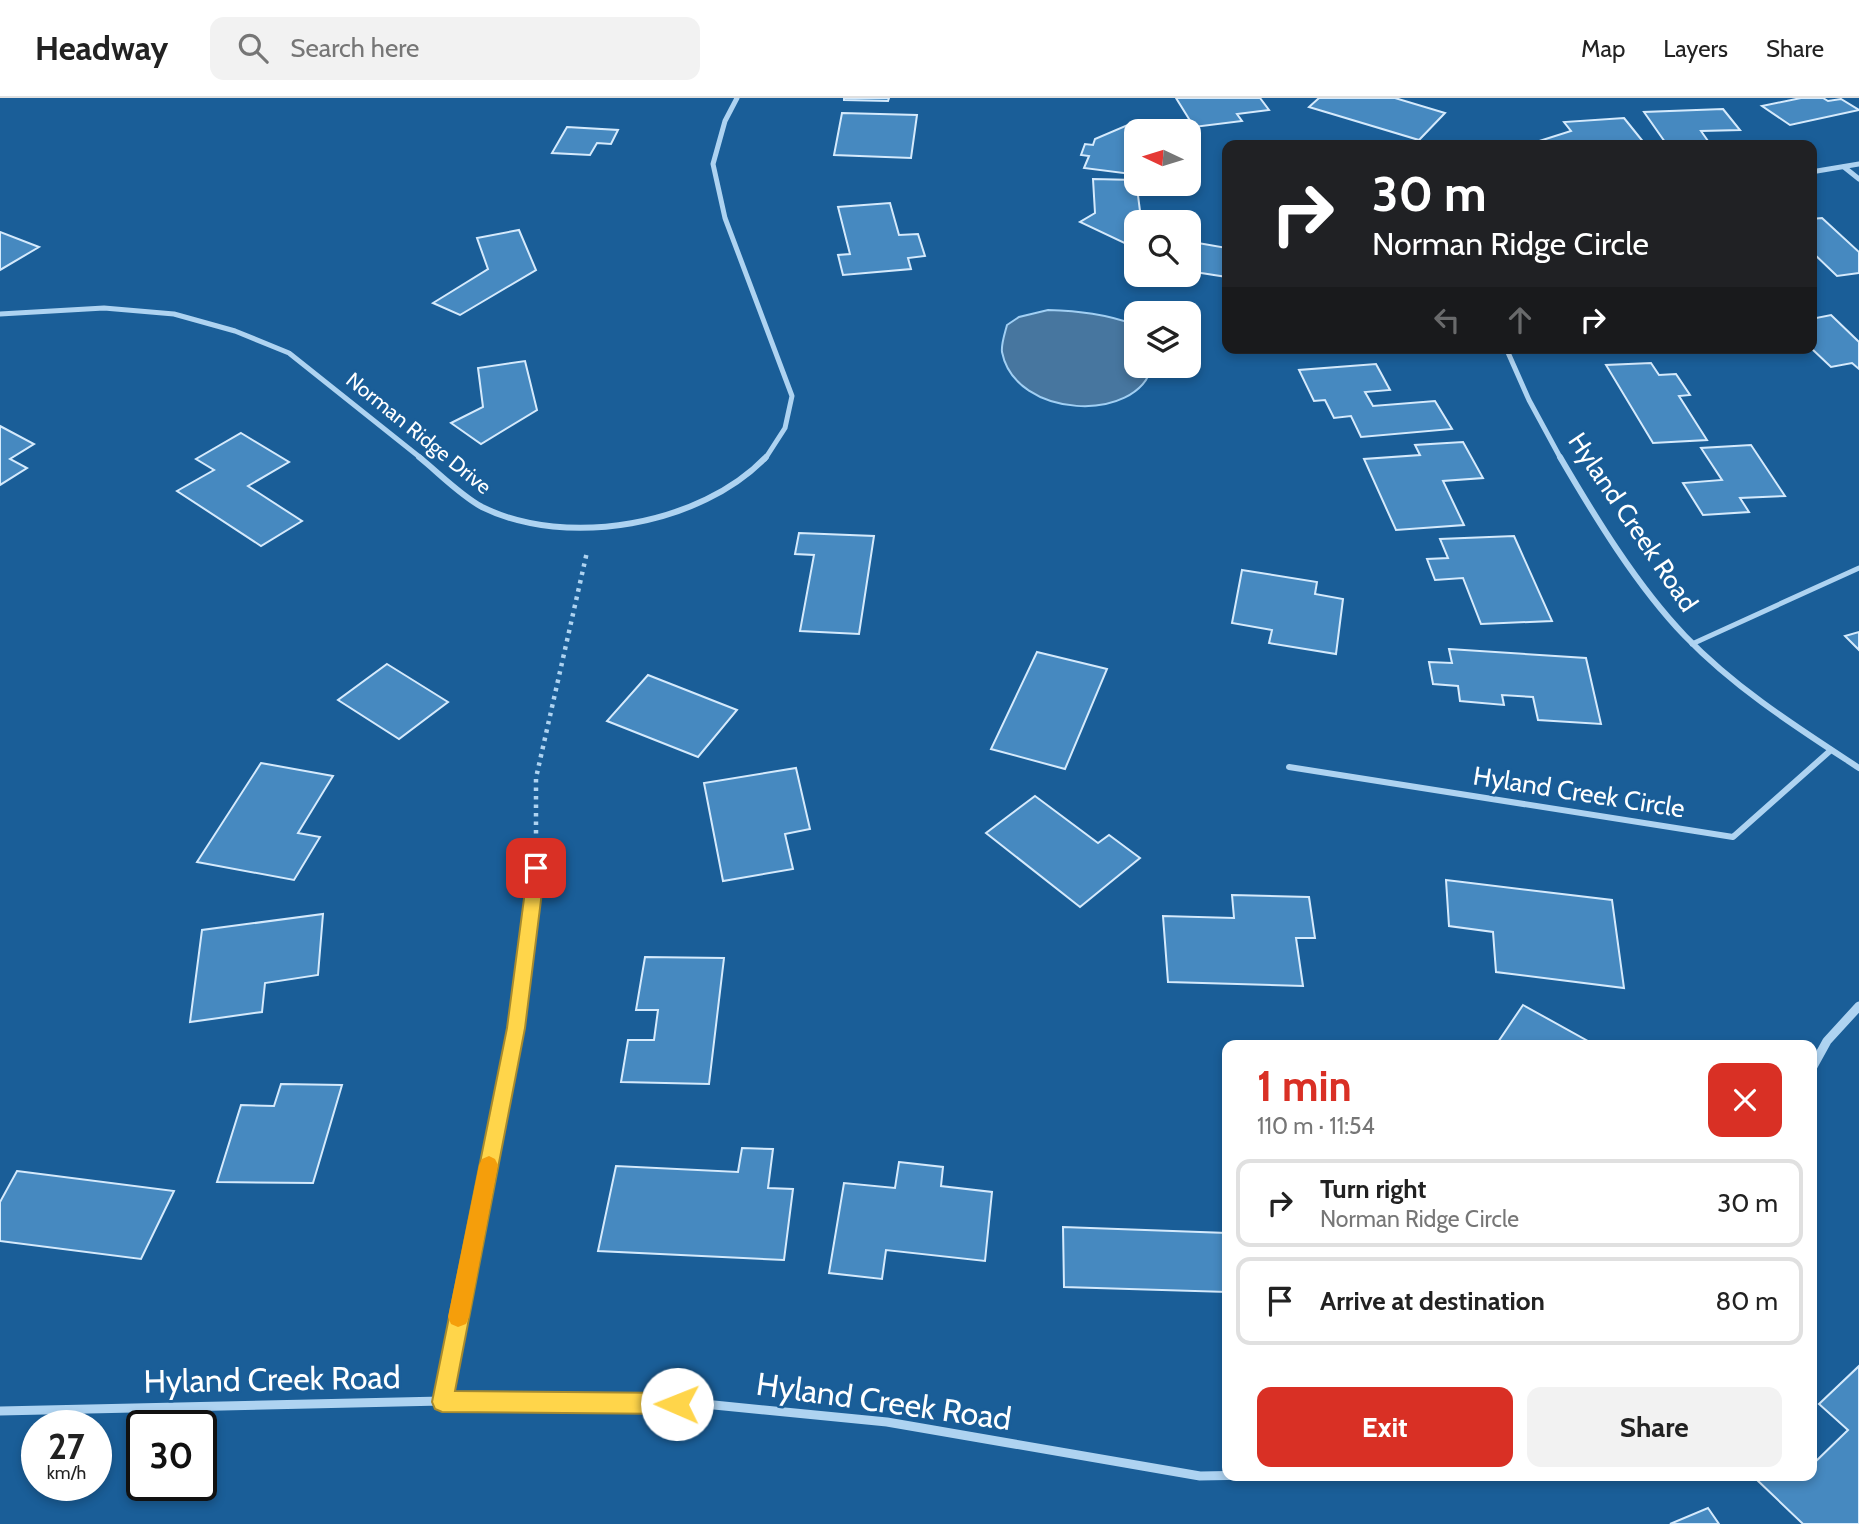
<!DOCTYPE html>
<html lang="en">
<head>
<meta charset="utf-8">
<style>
	body { margin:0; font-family:Cabin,sans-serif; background:#f2f2f2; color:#222; height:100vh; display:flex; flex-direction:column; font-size:26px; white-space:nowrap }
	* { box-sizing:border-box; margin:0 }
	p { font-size:23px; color:#767676 }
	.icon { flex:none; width:38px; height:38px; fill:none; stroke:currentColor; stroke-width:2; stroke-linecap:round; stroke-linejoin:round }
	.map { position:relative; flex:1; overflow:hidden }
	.side { position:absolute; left:1222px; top:942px; width:595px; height:441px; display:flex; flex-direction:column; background:#fff; border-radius:14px; box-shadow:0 4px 10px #0003 }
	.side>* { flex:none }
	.guide { position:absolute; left:1222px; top:42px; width:595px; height:214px; border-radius:14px; box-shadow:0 4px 10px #0003; background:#202124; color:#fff; overflow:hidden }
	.needle { width:46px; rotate:274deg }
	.tools { position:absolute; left:1124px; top:21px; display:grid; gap:14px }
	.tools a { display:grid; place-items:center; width:77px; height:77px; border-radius:14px; background:#fff; box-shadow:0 4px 10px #0003; font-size:35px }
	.speed { position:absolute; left:21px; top:1312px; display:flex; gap:14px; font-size:35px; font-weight:700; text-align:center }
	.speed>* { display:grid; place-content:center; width:91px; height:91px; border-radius:50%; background:#fff; box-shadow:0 4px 10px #0003; line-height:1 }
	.speed small { font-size:18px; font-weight:400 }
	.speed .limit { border:4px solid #111; border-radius:10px; background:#fff; color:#111 }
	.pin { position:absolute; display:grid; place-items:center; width:60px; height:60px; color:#fff; margin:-30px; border-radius:14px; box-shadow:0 4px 10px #0006 }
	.me { position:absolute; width:77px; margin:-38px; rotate:271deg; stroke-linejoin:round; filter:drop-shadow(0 0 5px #0008) }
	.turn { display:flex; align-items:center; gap:24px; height:147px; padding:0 35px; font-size:32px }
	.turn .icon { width:91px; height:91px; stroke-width:2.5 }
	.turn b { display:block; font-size:49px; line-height:60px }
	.lanes { display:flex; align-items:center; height:66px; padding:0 35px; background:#0003; justify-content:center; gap:35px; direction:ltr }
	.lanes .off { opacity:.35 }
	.round { display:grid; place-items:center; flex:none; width:74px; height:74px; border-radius:14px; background:#f2f2f2 }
	.summary { display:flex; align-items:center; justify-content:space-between; height:119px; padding:0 35px }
	h1 { font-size:42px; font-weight:700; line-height:52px; color:#d93025 }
	.button { display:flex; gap:14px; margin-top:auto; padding:14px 35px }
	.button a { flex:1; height:80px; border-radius:14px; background:#d93025; color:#fff; font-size:28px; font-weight:700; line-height:80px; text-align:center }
	.button a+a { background:#f2f2f2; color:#222 }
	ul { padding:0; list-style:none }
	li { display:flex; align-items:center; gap:21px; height:88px; margin:0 14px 10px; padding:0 21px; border:4px solid #e0e0e0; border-radius:14px }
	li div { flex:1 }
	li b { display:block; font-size:26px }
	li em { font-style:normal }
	header { display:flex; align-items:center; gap:42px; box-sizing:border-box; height:98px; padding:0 35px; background:#fff; border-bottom:2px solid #e0e0e0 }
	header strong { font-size:33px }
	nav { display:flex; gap:38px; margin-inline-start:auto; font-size:24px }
	.search { width:490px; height:63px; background:#f2f2f2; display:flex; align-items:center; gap:18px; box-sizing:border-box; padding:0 24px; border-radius:14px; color:#767676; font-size:26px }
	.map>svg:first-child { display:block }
	.water { fill:#47769f; stroke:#a1cff3; stroke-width:2 }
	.building { fill:#4689c0; stroke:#d5eafc; stroke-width:2 }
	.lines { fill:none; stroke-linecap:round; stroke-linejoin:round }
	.path { stroke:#aed3f1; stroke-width:4.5; stroke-dasharray:3.5 5; stroke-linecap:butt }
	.service { stroke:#aed3f1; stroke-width:5 }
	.minor-far2 { stroke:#aed3f1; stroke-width:5 }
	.minor-far1 { stroke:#aed3f1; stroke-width:6 }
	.minor { stroke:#aed3f1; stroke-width:9 }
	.route { fill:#ffd54a; stroke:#a68a30; stroke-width:2 }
	.slow { fill:#f59e0b }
	.labels { text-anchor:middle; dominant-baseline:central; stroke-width:5; stroke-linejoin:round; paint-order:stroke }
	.far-street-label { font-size:21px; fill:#fff; stroke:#1a5e98 }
	.street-label { font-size:26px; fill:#fff; stroke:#1a5e98 }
	.near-street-label { font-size:32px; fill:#fff; stroke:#1a5e98 }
</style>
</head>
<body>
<header>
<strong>Headway</strong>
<div class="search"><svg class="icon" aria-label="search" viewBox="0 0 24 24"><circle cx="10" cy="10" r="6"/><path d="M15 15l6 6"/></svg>Search here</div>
<nav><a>Map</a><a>Layers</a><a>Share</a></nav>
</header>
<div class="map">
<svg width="1859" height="1426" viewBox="0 0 1859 1426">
	<rect width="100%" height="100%" fill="#1a5e98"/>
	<!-- water -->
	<path class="water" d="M1048 212C1079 213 1106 216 1136 227V268H1152C1138 326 1015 321 1002 254 1001 246 1005 235 1007 227L1019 219Z"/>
	<!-- building -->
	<g class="building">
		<path d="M844 0H889L888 3 844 2Z"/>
		<path d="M1176 0H1260L1269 12 1237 16 1242 23 1194 29Z"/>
		<path d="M1319 0H1395L1445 15 1419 42 1309 9Z"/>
		<path d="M1801 0H1823L1828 3 1841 1 1859 12 1790 27 1762 8Z"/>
		<path d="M1723 11 1740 32 1701 33 1708 43 1665 44 1644 14Z"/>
		<path d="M842 15 917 17 911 60 834 57Z"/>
		<path d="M1624 20 1645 46 1533 45 1571 33 1564 24Z"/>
		<path d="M1137 23 1157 33H1136V61L1131 76 1084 70 1089 58 1081 57 1085 46 1093 47 1095 41Z"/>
		<path d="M567 29 618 32 611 46 597 45 590 57 552 55Z"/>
		<path d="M1093 81 1136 82 1140 113 1165 124H1136L1135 150 1080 124 1095 115Z"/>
		<path d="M890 105 899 137 918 136 925 158 908 160 911 171 843 177 838 157 850 156 838 109Z"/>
		<path d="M1822 120 1859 154V175L1837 178 1811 153V121Z"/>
		<path d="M519 132 536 172 460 217 433 205 488 171 477 140Z"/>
		<path d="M0 134 39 149 0 172Z"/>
		<path d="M1198 145 1227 150V179L1188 173Z"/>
		<path d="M1831 217 1859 244V271L1852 265 1831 269 1811 250V221Z"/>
		<path d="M525 263 537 312 481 346 451 325 483 309 478 270Z"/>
		<path d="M1651 265 1659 277 1676 276 1690 297 1679 298 1707 342 1653 345 1606 267Z"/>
		<path d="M1376 266 1390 292 1365 294 1373 308 1435 303 1452 331 1361 339 1351 318 1334 320 1325 302 1314 303 1299 272Z"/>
		<path d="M0 328 34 346 10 361 27 370 0 387Z"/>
		<path d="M241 335 289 364 248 388 302 423 261 448 177 393 214 372 196 361Z"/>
		<path d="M1463 344 1483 380 1443 383 1464 427 1396 432 1364 361 1420 357 1415 347Z"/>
		<path d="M1751 347 1785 398 1740 400 1749 414 1703 417 1683 385 1722 382 1701 350Z"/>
		<path d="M799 435 874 438 859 536 800 533 814 457 795 456Z"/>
		<path d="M1514 438 1552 523 1481 526 1463 480 1435 482 1427 461 1448 460 1440 441Z"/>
		<path d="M1242 472 1317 484 1315 496 1343 501 1336 556 1269 545 1272 532 1232 525Z"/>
		<path d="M1859 534V552L1845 538Z"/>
		<path d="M1449 551 1586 560 1601 626 1538 622 1533 599 1502 597 1504 607 1460 603 1458 588 1433 586 1429 564 1452 565Z"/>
		<path d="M1037 554 1107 571 1065 671 991 651Z"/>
		<path d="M387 566 448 604 399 641 338 602Z"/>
		<path d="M648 577 737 612 698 659 607 623Z"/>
		<path d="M261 665 333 678 298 735 320 739 294 782 197 764Z"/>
		<path d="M796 670 810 731 785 736 793 771 723 783 704 685Z"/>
		<path d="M1035 698 1098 745 1109 737 1140 760 1080 809 986 735Z"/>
		<path d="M1446 782 1612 802 1624 890 1496 874 1493 834 1449 828Z"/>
		<path d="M1232 797 1309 799 1315 840H1296L1303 888 1168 884 1163 818 1234 820Z"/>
		<path d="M323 816 318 877 265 885 262 914 190 924 202 832Z"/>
		<path d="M645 859 724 860 709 986 621 984 628 942H654L658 912H636Z"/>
		<path d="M1523 907 1595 947H1496Z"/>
		<path d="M281 986 342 987 313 1085 217 1084 241 1007 274 1008Z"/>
		<path d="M742 1050 773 1051 768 1090 793 1091 784 1162 598 1153 616 1068 738 1074Z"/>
		<path d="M899 1064 943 1069 941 1088 992 1094 985 1163 886 1152 882 1181 829 1175 844 1085 895 1090Z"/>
		<path d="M17 1073 174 1093 141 1161 0 1143V1104Z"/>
		<path d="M1063 1129 1227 1135V1194L1064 1189Z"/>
		<path d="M1859 1268V1426H1803L1755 1380 1757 1377H1811V1364L1813 1366 1848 1332 1819 1306Z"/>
		<path d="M1708 1410 1719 1426H1670Z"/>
	</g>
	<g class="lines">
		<!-- path -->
		<path class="path" d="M536 744V680L587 454"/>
		<!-- service -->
		<path class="service" d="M1692 546 1859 470"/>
		<!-- minor-far2 -->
		<g class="minor-far2">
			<path d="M737 0 725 23 713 66 725 120 792 298 785 330 765 361"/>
			<path d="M1844 69 1859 81"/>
			<path d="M1811 74 1859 66"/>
			<path d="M0 216 104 210 174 216 235 233 289 255 422 361"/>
			<path d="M1506 250 1529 302 1561 361"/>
		</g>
		<!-- minor-far1 -->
		<g class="minor-far1">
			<path d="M419 359C439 375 460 397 482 409 567 451 701 427 766 359"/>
			<path d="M1560 359C1595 419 1637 488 1685 538 1736 591 1798 630 1859 670"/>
			<path d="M1289 669 1733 739 1831 652"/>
			<path d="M529 826 536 770"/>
		</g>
		<!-- minor -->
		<g class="minor">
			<path d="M1811 972 1827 943 1859 908"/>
			<path d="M442 1303 516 930 529 824"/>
			<path d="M0 1313 442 1303 704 1306 887 1324 1200 1378 1254 1377"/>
		</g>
	</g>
	<!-- route -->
	<path class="route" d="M536 763 545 770 525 930 455 1293 677 1295 685 1298 688 1306 685 1313 677 1316 442 1314 435 1311 432 1304 507 930 528 770Z"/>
	<!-- slow -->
	<path class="slow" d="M489 1058 495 1061 498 1067 469 1219 466 1226 458 1229 451 1226 448 1219 479 1067 482 1061Z"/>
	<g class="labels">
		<!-- far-street labels -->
		<g class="far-street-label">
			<text transform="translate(419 335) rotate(39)">Norman Ridge Drive</text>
		</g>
		<!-- street labels -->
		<g class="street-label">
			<text transform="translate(1633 424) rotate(56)">Hyland Creek Road</text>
			<text transform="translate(1579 694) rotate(9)">Hyland Creek Circle</text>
		</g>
		<!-- near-street labels -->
		<g class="near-street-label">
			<text transform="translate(272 1281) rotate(-1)">Hyland Creek Road</text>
			<text transform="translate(884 1303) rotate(8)">Hyland Creek Road</text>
		</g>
	</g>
</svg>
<div class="tools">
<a><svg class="needle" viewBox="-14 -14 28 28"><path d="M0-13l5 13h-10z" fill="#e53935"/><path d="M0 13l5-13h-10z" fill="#767676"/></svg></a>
<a><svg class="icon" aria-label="search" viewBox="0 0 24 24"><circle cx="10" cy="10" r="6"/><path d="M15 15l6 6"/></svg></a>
<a><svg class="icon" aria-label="layers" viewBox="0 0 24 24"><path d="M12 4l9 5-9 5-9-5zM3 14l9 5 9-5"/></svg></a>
</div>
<div class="speed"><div>27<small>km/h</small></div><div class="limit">30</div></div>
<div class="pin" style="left:536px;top:770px;background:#d93025"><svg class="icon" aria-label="arrive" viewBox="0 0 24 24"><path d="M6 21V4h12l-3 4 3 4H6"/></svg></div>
<svg class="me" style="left:677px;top:1306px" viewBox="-20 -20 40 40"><circle r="19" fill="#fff"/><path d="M0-13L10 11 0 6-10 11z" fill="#ffd54a"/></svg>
<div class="guide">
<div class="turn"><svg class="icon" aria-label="right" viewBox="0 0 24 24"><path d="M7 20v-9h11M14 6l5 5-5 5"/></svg><div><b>30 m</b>Norman Ridge Circle</div></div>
<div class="lanes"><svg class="icon off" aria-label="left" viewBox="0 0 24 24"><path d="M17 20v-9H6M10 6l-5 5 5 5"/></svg><svg class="icon off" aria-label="ahead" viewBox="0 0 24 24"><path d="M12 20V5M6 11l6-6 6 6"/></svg><svg class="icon" aria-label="right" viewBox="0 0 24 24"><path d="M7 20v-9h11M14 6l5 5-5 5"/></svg></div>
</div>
<section class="side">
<div class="summary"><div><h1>1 min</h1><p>110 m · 11:54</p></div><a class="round" style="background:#d93025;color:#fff"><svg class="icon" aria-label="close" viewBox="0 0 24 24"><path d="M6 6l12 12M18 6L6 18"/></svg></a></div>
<ul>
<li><svg class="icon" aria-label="right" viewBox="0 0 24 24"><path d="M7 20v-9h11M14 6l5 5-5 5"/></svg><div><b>Turn right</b><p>Norman Ridge Circle</p></div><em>30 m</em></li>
<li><svg class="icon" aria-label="arrive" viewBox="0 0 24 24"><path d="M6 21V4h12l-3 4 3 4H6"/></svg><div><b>Arrive at destination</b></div><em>80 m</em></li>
</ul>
<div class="button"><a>Exit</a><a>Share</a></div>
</section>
</div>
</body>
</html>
